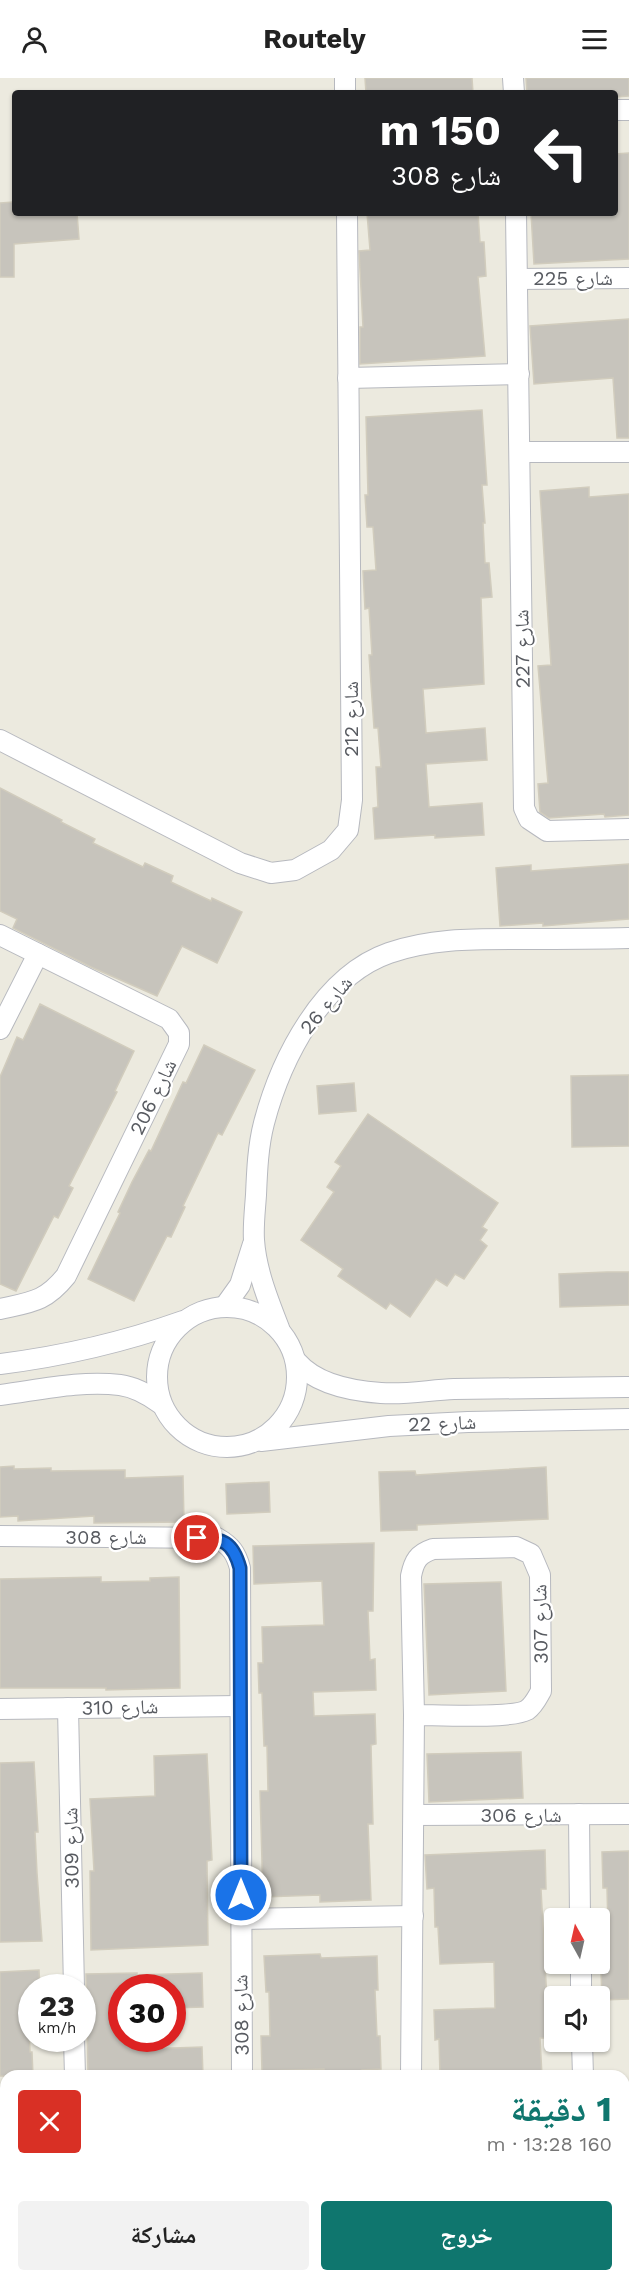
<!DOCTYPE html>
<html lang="ar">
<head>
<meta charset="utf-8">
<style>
	body { margin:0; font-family:"Work Sans","Noto Naskh Arabic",sans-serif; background:#f2f2f2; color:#222; direction:rtl; height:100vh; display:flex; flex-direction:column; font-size:22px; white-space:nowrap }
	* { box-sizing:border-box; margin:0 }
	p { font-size:20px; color:#767676 }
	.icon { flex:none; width:33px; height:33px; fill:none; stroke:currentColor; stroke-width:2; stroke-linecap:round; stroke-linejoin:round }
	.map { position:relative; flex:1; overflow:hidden; direction:ltr }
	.panel { position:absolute; left:0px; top:1992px; width:630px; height:212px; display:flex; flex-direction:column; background:#fff; border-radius:18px 18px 0 0; box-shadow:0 2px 4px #0004; direction:rtl }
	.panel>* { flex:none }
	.guide { position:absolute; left:12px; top:12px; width:606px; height:126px; border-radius:6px; box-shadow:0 2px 4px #0004; direction:rtl; background:#202124; color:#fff; overflow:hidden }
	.needle { width:39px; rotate:352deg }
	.fabs { position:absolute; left:544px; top:1830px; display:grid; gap:12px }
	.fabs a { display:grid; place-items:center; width:66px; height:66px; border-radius:6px; background:#fff; box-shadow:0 2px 4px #0004; font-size:30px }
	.speed { position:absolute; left:18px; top:1896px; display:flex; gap:12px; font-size:30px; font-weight:700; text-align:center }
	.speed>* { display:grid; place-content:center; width:78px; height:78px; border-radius:50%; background:#fff; box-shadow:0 2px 4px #0004; line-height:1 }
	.speed small { font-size:15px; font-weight:400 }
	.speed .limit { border:9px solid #d22; background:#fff; color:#111 }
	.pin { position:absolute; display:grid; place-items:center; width:51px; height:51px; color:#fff; margin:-26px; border:3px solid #fff; border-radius:50%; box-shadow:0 2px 6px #0007 }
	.me { position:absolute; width:66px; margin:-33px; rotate:0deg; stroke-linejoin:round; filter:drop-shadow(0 0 4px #0008) }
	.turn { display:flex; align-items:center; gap:21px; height:126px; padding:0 18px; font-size:27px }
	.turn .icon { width:78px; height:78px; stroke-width:2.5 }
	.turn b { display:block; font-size:42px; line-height:51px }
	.round { display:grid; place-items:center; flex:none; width:63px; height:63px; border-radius:6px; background:#f2f2f2 }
	.summary { display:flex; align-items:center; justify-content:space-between; height:102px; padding:0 18px }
	h1 { font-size:36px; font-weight:700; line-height:45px; color:#0f766e }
	.cta { display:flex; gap:12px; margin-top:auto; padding:12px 18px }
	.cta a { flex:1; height:69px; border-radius:6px; background:#0f766e; color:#fff; font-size:24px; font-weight:700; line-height:69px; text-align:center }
	.cta a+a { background:#f2f2f2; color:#222 }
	header { display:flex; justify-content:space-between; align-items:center; height:78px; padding:0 18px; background:#fff; font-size:27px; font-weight:700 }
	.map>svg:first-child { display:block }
	.building { fill:#c7c4bc; stroke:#d1ccbd; stroke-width:1.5 }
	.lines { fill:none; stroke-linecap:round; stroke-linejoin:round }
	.minor-casing { stroke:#b7b9bf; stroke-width:22 }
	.minor { stroke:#fff; stroke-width:20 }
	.route-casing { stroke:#114b97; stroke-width:15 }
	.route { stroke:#1a73e8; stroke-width:10 }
	.labels { text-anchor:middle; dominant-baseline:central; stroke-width:4.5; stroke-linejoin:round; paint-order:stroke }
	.street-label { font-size:20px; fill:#585b61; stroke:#fff }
</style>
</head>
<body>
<header><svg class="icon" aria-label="menu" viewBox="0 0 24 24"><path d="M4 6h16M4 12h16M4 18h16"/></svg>Routely<svg class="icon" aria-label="person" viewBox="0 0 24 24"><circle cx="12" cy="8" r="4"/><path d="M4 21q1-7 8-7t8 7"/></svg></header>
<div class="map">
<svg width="629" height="2203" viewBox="0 0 629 2203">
	<rect width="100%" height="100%" fill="#eceadf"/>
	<!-- building -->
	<g class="building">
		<path d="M365 0H472L473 15H366Z"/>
		<path d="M526 0H629V18L615 19V15H527Z"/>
		<path d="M629 75V181L534 186 531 135H615V76Z"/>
		<path d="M13 124V135H77L79 161 14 166V199H0V125Z"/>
		<path d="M367 135H478L480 164H484L486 198 478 199 485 278 360 286V249H363L359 173 370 172Z"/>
		<path d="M629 241V360H617L613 300 534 306 530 248Z"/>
		<path d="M482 332 487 407H482L485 445H483L485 485H489L492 519 481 520 484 606 423 611 426 655 485 650 487 682 426 686 429 729 482 725 484 757 435 760V757L375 761 373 730 378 729 376 689H381L378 650H374L369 577H372L369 530 365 531 363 493 376 492 373 449H367L365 417H368L366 339Z"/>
		<path d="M589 409V419L629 416V737L605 739 604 736 549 740 540 734 538 706 548 705 538 588 551 587 540 413Z"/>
		<path d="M0 710 62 742 61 744 95 761 93 765 143 789 145 785 173 798 171 804 211 823 212 820 242 834 217 885 182 868 157 918 91 889 13 850 17 841 0 833Z"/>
		<path d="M629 786V841L543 848V845L500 848 496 790 531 787V793Z"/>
		<path d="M40 926 134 973 115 1013 117 1014 69 1108 73 1110 58 1140 54 1138 16 1213 0 1206V999L17 959 23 962Z"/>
		<path d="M204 967 255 992 222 1057 218 1055 183 1128 185 1129 171 1159 167 1158 134 1223 88 1201 120 1135 118 1134 132 1104 149 1072 151 1073 183 1004 186 1005Z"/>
		<path d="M629 997V1068L572 1069 571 998Z"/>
		<path d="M354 1005 356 1033 319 1036 317 1008Z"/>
		<path d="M368 1036 498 1125 482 1149 487 1152 480 1162 487 1168 464 1201 455 1196 447 1208 436 1201 410 1239 390 1225 386 1231 338 1198 343 1191 301 1162 334 1114 327 1109 341 1088 335 1084Z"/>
		<path d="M607 1194H629V1227L560 1229 559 1196Z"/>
		<path d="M14 1388V1391L51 1390V1393L125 1392V1400L183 1398 184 1444 94 1445V1438L18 1443V1438L0 1439V1389Z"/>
		<path d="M546 1389 548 1441 417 1447V1452L381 1453 379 1394 415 1393 416 1397Z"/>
		<path d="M269 1404 270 1434 227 1436 226 1406Z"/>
		<path d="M374 1465 373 1533H368L370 1582 375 1581 376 1612 313 1614 314 1638 375 1636 376 1666 371 1667 373 1746H368L371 1822 320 1824V1817L263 1819 260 1713H268L267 1668H264L262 1615H259L258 1585H263L262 1549 324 1547 322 1503 254 1506 253 1468Z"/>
		<path d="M101 1499V1504L150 1503V1500L179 1499 180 1610 106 1612V1610H0V1501Z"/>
		<path d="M501 1504 506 1613 429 1617 424 1506Z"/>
		<path d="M521 1674 523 1720 429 1724 427 1676Z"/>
		<path d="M207 1676 212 1782 207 1783 208 1867 91 1872 90 1793H94L90 1721 155 1718 154 1678Z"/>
		<path d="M34 1684 38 1754H35L37 1795 42 1863 0 1864V1685Z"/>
		<path d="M545 1772 546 1811H541L549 1960H540L542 1998H492V1995L440 1997 439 1961 435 1962 434 1932 495 1930 494 1884 440 1886 438 1849H435L434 1810 427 1811 425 1777Z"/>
		<path d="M629 1773V1921L602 1922 601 1893H606L604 1852 608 1851 607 1810H603L602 1774Z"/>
		<path d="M320 1876 321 1880 377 1878 378 1912H375L377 1958H380L381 1991 362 1992V1998H329L330 1993H324V1991L262 1993 261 1958H270L269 1914H266L264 1878Z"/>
		<path d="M39 1892 40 1910H32V1925H28L30 1974H32L33 1998H0V1894Z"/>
		<path d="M137 1895V1897L202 1895 203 1929 172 1930V1910H122V1960H143V1971L202 1969 203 1998H88L86 1896Z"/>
	</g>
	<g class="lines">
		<defs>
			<g id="minor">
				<path d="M345 0V15"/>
				<path d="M513 0 514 15"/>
				<path d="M615 32H629"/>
				<path d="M516 135 524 730 529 741 547 753 629 751"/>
				<path d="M517 201 629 200"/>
				<path d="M348 300 519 296"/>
				<path d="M520 374H629"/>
				<path d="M0 662 240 785 271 795 295 792 331 772 348 752 352 722 347 135"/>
				<path d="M0 857 169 941 179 955V966L66 1198C45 1224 31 1224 0 1231"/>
				<path d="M0 951 38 876"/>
				<path d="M225 1228 240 1207 253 1166"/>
				<circle cx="227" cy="1299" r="70"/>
				<path d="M279 1250C268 1222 256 1192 254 1162 253 1148 255 1132 256 1117 257 1093 258 1068 264 1045 281 980 323 898 389 875 431 860 476 861 520 861 556 861 593 861 629 860"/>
				<path d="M297 1284C316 1306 352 1313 381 1315 405 1317 430 1312 454 1311 513 1310 571 1310 629 1309"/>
				<path d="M0 1286C65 1278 121 1265 183 1243"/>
				<path d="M0 1317C39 1312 81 1302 120 1307 135 1309 149 1317 161 1326"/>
				<path d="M261 1363 389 1348 468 1344 629 1341"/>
				<path d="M0 1458 217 1460C231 1468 236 1475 240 1490L242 1998"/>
				<path d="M68 1630 74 1910"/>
				<path d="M0 1631 240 1628"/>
				<path d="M579 1736 580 1840"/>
				<path d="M414 1737 629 1736"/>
				<path d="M241 1841 413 1838"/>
				<path d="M581 1886V1918"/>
				<path d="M74 1960 75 1998"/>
				<path d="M582 1964 583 1998"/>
				<path d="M411 1998 414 1637 411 1498C414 1483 418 1476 433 1471L516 1469 531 1476 540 1497 541 1613C537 1620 534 1627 527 1632 511 1641 437 1637 414 1637"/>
				<path d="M0 2063H6"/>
				<path d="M624 2064H629"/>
				<path d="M245 2198V2203"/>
				<path d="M412 2198V2203"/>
			</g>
		</defs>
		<!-- minor casing -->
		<use href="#minor" class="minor-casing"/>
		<!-- minor -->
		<use href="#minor" class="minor"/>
	</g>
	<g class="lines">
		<defs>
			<path id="route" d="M197 1460C223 1460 233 1464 240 1490L241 1817"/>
		</defs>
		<!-- route casing -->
		<use href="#route" class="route-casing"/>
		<!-- route -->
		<use href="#route" class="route"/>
	</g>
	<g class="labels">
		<!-- street labels -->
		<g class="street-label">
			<text x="573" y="200">شارع 225</text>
			<text transform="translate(522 571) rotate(-91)">شارع 227</text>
			<text transform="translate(351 641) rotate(-90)">شارع 212</text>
			<text transform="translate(326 927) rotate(-50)">شارع 26</text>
			<text transform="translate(153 1019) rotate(-64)">شارع 206</text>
			<text transform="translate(442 1345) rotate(-2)">شارع 22</text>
			<text x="106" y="1459">شارع 308</text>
			<text transform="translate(540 1546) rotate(-91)">شارع 307</text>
			<text transform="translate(120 1629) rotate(-1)">شارع 310</text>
			<text x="521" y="1737">شارع 306</text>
			<text transform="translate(71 1770) rotate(-91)">شارع 309</text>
			<text transform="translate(241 1937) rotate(-91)">شارع 308</text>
		</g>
	</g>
</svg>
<div class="fabs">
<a><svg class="needle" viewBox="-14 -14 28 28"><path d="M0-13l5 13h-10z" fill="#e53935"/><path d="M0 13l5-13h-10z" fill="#767676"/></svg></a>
<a><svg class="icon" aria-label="sound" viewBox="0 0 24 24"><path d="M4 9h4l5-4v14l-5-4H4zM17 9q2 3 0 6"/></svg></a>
</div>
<div class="speed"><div>23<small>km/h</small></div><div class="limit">30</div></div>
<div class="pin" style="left:197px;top:1460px;background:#d93025"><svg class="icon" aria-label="arrive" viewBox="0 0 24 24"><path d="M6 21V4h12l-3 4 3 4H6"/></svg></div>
<svg class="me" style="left:241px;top:1817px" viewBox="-20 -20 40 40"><circle r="17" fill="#1a73e8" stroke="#fff" stroke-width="3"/><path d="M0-11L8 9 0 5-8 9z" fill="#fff"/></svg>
<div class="guide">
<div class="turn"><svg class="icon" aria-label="left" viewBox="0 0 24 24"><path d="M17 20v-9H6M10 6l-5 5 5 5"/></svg><div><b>150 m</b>شارع 308</div></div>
</div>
<section class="panel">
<div class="summary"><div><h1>1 دقيقة</h1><p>160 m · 13:28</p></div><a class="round" style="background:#d93025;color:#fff"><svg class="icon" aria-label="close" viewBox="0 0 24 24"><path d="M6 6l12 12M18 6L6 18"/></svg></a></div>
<div class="cta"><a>خروج</a><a>مشاركة</a></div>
</section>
</div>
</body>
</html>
